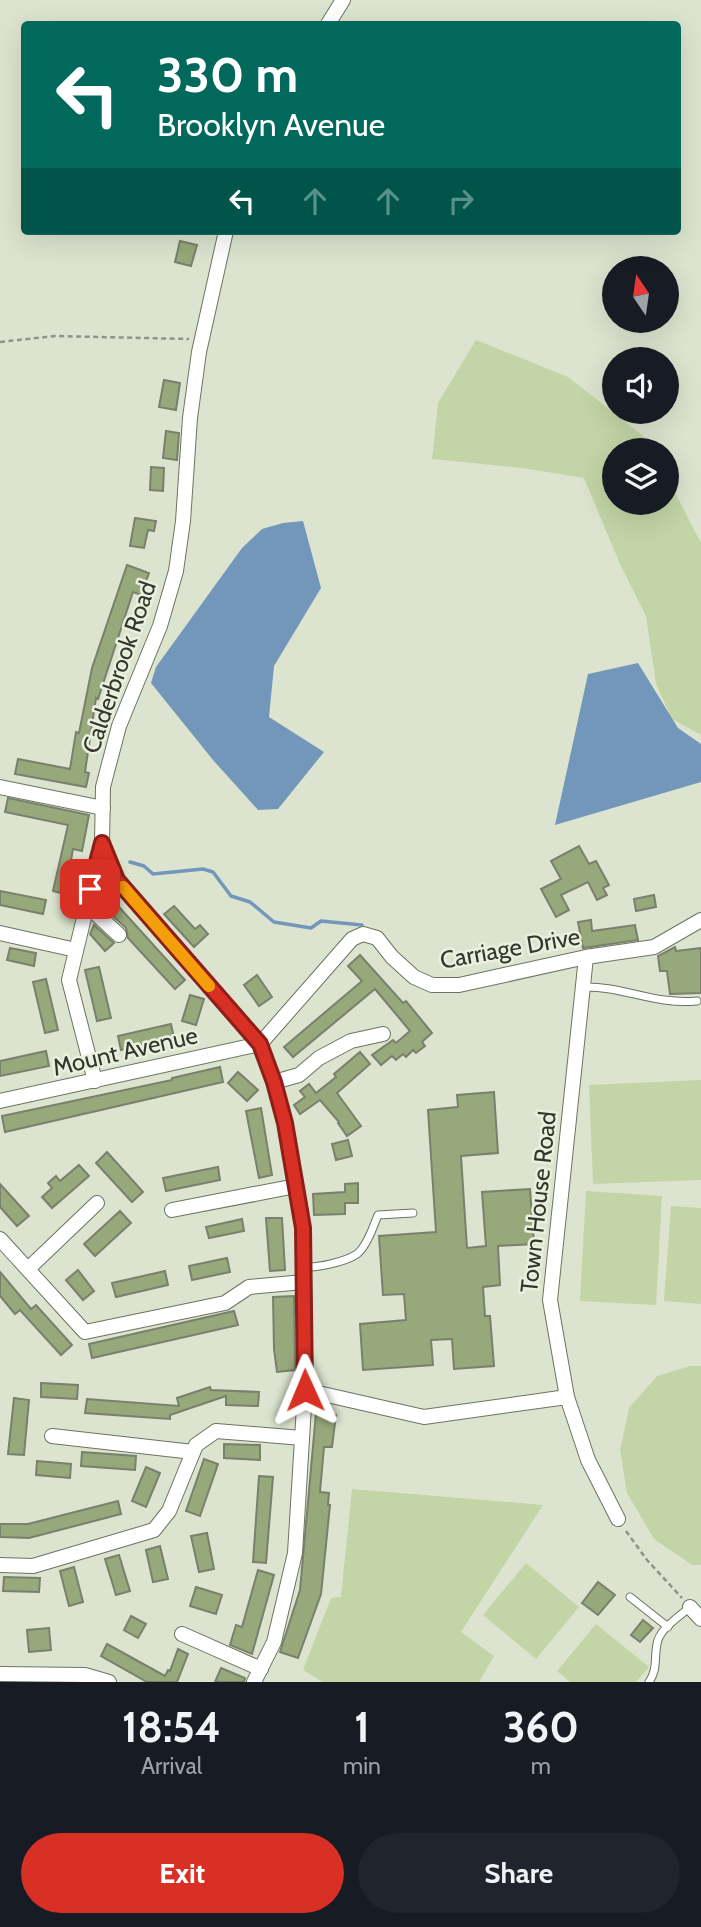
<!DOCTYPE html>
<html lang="en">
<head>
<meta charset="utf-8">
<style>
	body { margin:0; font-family:Cabin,sans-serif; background:#20242c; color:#f1f3f6; height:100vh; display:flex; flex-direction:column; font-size:26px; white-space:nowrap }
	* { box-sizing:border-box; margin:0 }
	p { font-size:23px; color:#9ea1a6 }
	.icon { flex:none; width:38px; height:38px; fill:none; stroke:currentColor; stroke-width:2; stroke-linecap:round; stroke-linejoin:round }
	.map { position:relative; height:1682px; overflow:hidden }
	.panel { display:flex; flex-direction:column; background:#171b24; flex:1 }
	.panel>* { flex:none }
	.top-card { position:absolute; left:21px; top:21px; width:660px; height:214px; border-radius:7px; box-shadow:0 7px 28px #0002; background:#00695c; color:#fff; overflow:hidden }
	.needle { width:46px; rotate:347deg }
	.tools { position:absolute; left:602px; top:256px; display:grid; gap:14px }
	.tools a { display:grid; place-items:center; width:77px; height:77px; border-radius:50%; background:#171b24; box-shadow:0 7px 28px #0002; font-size:35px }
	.pin { position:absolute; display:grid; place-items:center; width:60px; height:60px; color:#fff; margin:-30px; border-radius:14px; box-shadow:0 4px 10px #0006 }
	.me { position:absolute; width:77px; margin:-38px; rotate:359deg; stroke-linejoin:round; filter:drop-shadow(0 0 5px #0008) }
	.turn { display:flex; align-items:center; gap:24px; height:147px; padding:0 21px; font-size:32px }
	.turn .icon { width:91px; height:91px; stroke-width:2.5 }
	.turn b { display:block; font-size:49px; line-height:60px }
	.lanes { display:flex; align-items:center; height:66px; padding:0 21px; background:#0003; justify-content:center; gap:35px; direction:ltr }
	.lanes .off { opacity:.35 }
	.eta { display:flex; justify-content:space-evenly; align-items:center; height:119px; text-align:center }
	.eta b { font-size:42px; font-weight:800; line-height:49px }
	.button { display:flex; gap:14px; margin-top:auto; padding:14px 21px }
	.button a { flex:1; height:80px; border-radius:42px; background:#d93025; color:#fff; font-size:28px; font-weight:800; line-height:80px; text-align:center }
	.button a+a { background:#20242c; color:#f1f3f6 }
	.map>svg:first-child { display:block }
	.green { fill:#c3d5a6 }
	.water { fill:#7397ba }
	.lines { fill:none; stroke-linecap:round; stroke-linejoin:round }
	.stream { stroke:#7397ba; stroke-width:3.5 }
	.building { fill:#97a87b; stroke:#79806d; stroke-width:2 }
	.lane-casing { stroke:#6c7461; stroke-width:9 }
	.street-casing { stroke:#6c7461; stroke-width:16 }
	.path { stroke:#8e9485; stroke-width:2.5; stroke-dasharray:5 3.5; stroke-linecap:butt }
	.lane { stroke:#fff; stroke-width:7 }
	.street { stroke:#fff; stroke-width:14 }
	.route-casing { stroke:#8d1f18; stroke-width:18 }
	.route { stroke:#d93025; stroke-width:12 }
	.slow { stroke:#f59e0b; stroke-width:12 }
	.labels { text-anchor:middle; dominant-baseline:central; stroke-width:5; stroke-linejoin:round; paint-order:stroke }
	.street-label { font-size:24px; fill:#33362e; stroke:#e9f1dc }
</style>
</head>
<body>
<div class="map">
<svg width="701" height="1682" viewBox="0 0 701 1682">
	<rect width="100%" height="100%" fill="#dce4cf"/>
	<!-- green -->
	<g class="green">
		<path d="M476 340 568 377 647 439 652 450H614V502H667V477L701 543V735L672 719 656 684 646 616 620 564 584 478 522 468 432 459 438 403Z"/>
		<path d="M701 1080V1180L593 1184 589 1085Z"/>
		<path d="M586 1191 662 1196 656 1305 580 1301Z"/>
		<path d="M671 1206 701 1208V1304L664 1301Z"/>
		<path d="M690 1366H701V1565H692L654 1539 627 1493 620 1450 629 1408 657 1376Z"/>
		<path d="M352 1489 543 1505 461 1632 494 1656 479 1682H323L303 1670 331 1598 341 1597Z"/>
		<path d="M526 1563 579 1607 536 1659 483 1615Z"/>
		<path d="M596 1624 649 1667 636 1682H570L557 1671Z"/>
	</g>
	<!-- water -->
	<g class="water">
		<path d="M303 521 321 588 274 666 269 717 324 752 278 809 258 810 213 760 151 683 156 667 242 548 262 529 283 523Z"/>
		<path d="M638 663 678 728 701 744V782L555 825 588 674Z"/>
	</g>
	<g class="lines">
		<!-- stream -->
		<path class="stream" d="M130 862 144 866 153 874 203 869 213 872 231 896 250 902 274 922 311 928 321 921 362 925"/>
	</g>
	<!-- building -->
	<g class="building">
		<path d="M180 241 197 245 191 266 175 262Z"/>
		<path d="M164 380 180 383 176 410 159 407Z"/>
		<path d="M166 431 179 433 177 460 163 458Z"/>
		<path d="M151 467 164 468 163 491 150 490Z"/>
		<path d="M135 518 156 521 154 531 148 530 144 548 130 546Z"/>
		<path d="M127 565 149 573 141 595 133 592 98 699 96 698 85 772 89 773 86 787 15 774 18 759 70 769 76 732 79 733 92 668Z"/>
		<path d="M8 798 89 815 82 851 73 849 65 894 53 891 68 825 5 812Z"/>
		<path d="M579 846 589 864 596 861 609 885 603 888 607 895 597 900 588 882 561 895 569 910 556 917 541 889 561 879 551 861Z"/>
		<path d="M101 887 185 980 175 989 128 938 126 928 101 905 102 904 98 899Z"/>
		<path d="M0 891 46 900 43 914 0 905Z"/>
		<path d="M654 895 656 907 636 911 634 899Z"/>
		<path d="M174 906 195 929 200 925 208 934 194 947 164 914Z"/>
		<path d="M591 920 592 931 635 925 638 940 583 948 578 922Z"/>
		<path d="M94 925 114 943 105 951 90 934Z"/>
		<path d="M675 947 676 951 701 948V993L670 994 667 971H660L658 956Z"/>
		<path d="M10 948 36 953 34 966 7 960Z"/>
		<path d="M360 955 403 1003 406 1001 432 1033 422 1042 425 1046 416 1053 413 1050 406 1057 403 1054 396 1060 392 1056 381 1065 372 1055 393 1040 396 1043 410 1031 375 989 293 1057 284 1047 362 981 348 966Z"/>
		<path d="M99 967 111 1018 97 1021 85 970Z"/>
		<path d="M257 975 272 997 259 1006 244 985Z"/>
		<path d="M46 979 58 1030 45 1033 33 982Z"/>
		<path d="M190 995 204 999 196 1025 182 1021Z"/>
		<path d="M171 1024 174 1038 121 1050 118 1036Z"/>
		<path d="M46 1051 49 1066 0 1076V1061Z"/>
		<path d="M360 1052 370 1064 337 1093 361 1126 347 1136 338 1123 339 1122 320 1100 300 1114 294 1105 305 1097 300 1091 309 1084 316 1093 336 1077 334 1074Z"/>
		<path d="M220 1067 223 1082 5 1132 2 1116 172 1080V1078Z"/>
		<path d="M238 1072 258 1090 247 1101 228 1083Z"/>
		<path d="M494 1092 498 1153 461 1156 467 1248 486 1246 482 1192 530 1189 534 1244 498 1246 500 1285 483 1287 485 1316H490L494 1366 454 1369 452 1339 431 1340 433 1365 363 1370 360 1324 406 1320 404 1294 383 1295 379 1236 436 1232 428 1110 458 1107 457 1095Z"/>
		<path d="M261 1108 272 1175 259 1178 246 1111Z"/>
		<path d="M348 1140 352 1156 336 1160 332 1144Z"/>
		<path d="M107 1152 143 1192 132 1202 96 1163Z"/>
		<path d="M79 1165 89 1176 52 1208 42 1197 52 1188 48 1183 56 1176 60 1181Z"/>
		<path d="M218 1167 220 1180 166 1191 163 1178Z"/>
		<path d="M358 1183V1203H345V1214L314 1215 313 1194 345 1192V1184Z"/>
		<path d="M0 1184 29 1216 17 1226 0 1207Z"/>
		<path d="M120 1211 131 1223 95 1256 84 1244Z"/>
		<path d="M266 1218H282L285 1270 270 1271Z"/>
		<path d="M242 1219 244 1231 209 1238 206 1227Z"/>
		<path d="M227 1258 230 1272 192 1280 189 1266Z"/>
		<path d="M78 1270 94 1291 83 1300 66 1280Z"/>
		<path d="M165 1271 168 1285 116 1297 112 1283Z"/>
		<path d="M0 1272 31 1309 36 1305 72 1345 61 1355 20 1310 15 1314 0 1296Z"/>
		<path d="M294 1296 295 1370 277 1372 274 1349 273 1297Z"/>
		<path d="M234 1311 238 1325 92 1358 89 1344Z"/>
		<path d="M41 1383 78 1385 77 1399 41 1397Z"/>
		<path d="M210 1387 211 1390 259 1392 258 1406 226 1405V1396L170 1415V1419L85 1413 87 1399 179 1406 177 1398Z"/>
		<path d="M14 1398 29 1400 24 1455 8 1454Z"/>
		<path d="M316 1413 336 1415 332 1447H324L320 1492 329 1493 328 1505H330L321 1594 298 1658 280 1652 300 1590Z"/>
		<path d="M224 1444 260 1445V1460L224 1458Z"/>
		<path d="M82 1452 136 1456 135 1470 81 1466Z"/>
		<path d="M204 1459 218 1464 200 1516 186 1511Z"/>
		<path d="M37 1461 71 1464 70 1478 36 1475Z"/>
		<path d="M146 1467 160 1473 146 1507 132 1501Z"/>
		<path d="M259 1476 273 1477 266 1563 253 1562Z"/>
		<path d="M118 1501 121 1514 29 1538 0 1537V1524H28Z"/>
		<path d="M207 1533 214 1569 199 1572 191 1536Z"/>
		<path d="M160 1546 168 1579 153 1582 146 1550Z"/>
		<path d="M119 1555 130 1591 116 1595 105 1559Z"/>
		<path d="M74 1567 83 1602 69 1606 60 1571Z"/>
		<path d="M258 1570 274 1575 252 1654 230 1645 236 1625 242 1627Z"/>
		<path d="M4 1577 40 1578 39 1592 3 1591Z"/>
		<path d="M598 1582 615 1595 598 1615 582 1603Z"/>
		<path d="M196 1587 222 1595 216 1614 190 1606Z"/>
		<path d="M131 1616 146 1624 138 1638 124 1630Z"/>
		<path d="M643 1620 653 1628 640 1642 631 1635Z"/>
		<path d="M49 1628 51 1650 29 1652 27 1630Z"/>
		<path d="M107 1644 165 1676 168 1670 170 1671 178 1649 188 1654 177 1682H147L101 1656Z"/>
		<path d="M221 1668 245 1678 244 1682H215Z"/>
	</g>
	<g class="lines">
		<defs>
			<g id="lane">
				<path d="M583 987C624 986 653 1005 697 1001"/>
				<path d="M303 1267C317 1268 345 1262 357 1254 367 1246 373 1227 378 1215L413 1213"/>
				<path d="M630 1597 668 1627"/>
				<path d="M649 1682C658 1669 654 1658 657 1644 659 1629 679 1617 690 1607"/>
			</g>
			<g id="street">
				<path d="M328 24 343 0"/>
				<path d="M226 231 199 352 190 418 183 521 176 571 160 626 119 726 103 787 102 843 117 880 260 1044 274 1082 285 1123 303 1229 305 1390 295 1553 274 1642 254 1682"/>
				<path d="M0 787 103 808"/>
				<path d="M86 908 93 911 119 935"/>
				<path d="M0 933 76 950"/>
				<path d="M586 957 550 1300 567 1397 588 1460 618 1519"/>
				<path d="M260 1044 352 939 363 934 377 938 392 957 414 977 432 985H459L586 957 654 947 701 920"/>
				<path d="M95 1081 69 980 102 843"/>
				<path d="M274 1082 299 1075 319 1058 351 1041 383 1034"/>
				<path d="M0 1101 260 1044"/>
				<path d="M172 1210 296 1186"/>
				<path d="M0 1239 85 1332 225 1303 249 1287 304 1282"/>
				<path d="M28 1269 97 1203"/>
				<path d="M305 1390 424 1417 567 1397"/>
				<path d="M52 1436 193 1452"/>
				<path d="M0 1565 33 1566 154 1530 169 1511 196 1445 216 1431 302 1438"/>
				<path d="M690 1607 701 1619"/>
				<path d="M182 1634 261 1669"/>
				<path d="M0 1674 85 1675 109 1682"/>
			</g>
		</defs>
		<!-- lane casing -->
		<use href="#lane" class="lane-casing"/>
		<!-- street casing -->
		<use href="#street" class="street-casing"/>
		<!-- path -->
		<g class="path">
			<path d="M0 342 55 336 189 339"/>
			<path d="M626 1531 647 1560 682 1598"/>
		</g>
		<!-- lane -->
		<use href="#lane" class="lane"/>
		<!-- street -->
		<use href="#street" class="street"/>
	</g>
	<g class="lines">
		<defs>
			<path id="route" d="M90 889 102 843 117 880 260 1044 274 1082 285 1123 303 1228 305 1390"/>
		</defs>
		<!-- route casing -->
		<use href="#route" class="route-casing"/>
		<!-- route -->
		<use href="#route" class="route"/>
		<!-- slow -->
		<path class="slow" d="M123 887 209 986"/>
	</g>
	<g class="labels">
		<!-- street labels -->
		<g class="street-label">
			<text transform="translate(119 667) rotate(-71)">Calderbrook Road</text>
			<text transform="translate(510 948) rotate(-10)">Carriage Drive</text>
			<text transform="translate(125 1051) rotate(-13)">Mount Avenue</text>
			<text transform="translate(538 1202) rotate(-84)">Town House Road</text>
		</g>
	</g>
</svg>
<div class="tools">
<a><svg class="needle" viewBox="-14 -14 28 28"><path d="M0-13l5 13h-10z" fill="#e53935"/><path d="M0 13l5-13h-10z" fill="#9ea1a6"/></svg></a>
<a><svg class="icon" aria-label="sound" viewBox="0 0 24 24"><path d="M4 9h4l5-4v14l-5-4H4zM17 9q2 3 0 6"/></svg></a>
<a><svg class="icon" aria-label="layers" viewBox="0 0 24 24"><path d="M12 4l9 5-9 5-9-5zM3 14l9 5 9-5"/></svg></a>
</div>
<div class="pin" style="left:90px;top:889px;background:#d93025"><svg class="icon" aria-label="arrive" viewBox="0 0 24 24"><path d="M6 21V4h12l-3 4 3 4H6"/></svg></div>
<svg class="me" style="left:305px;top:1390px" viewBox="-20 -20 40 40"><path d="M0-17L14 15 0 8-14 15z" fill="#d93025" stroke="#fff" stroke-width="4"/></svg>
<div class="top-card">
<div class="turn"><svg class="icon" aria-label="left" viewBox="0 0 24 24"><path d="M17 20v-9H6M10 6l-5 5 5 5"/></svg><div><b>330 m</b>Brooklyn Avenue</div></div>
<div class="lanes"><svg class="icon" aria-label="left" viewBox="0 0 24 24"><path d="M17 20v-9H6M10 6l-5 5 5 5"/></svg><svg class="icon off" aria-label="ahead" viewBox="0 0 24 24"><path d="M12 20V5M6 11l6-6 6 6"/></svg><svg class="icon off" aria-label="ahead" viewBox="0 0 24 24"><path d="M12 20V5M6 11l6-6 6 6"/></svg><svg class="icon off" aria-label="right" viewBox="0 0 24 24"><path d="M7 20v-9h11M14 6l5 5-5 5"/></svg></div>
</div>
</div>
<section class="panel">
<div class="eta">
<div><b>18:54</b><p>Arrival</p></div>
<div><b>1</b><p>min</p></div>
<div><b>360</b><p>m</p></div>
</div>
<div class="button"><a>Exit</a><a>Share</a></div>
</section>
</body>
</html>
